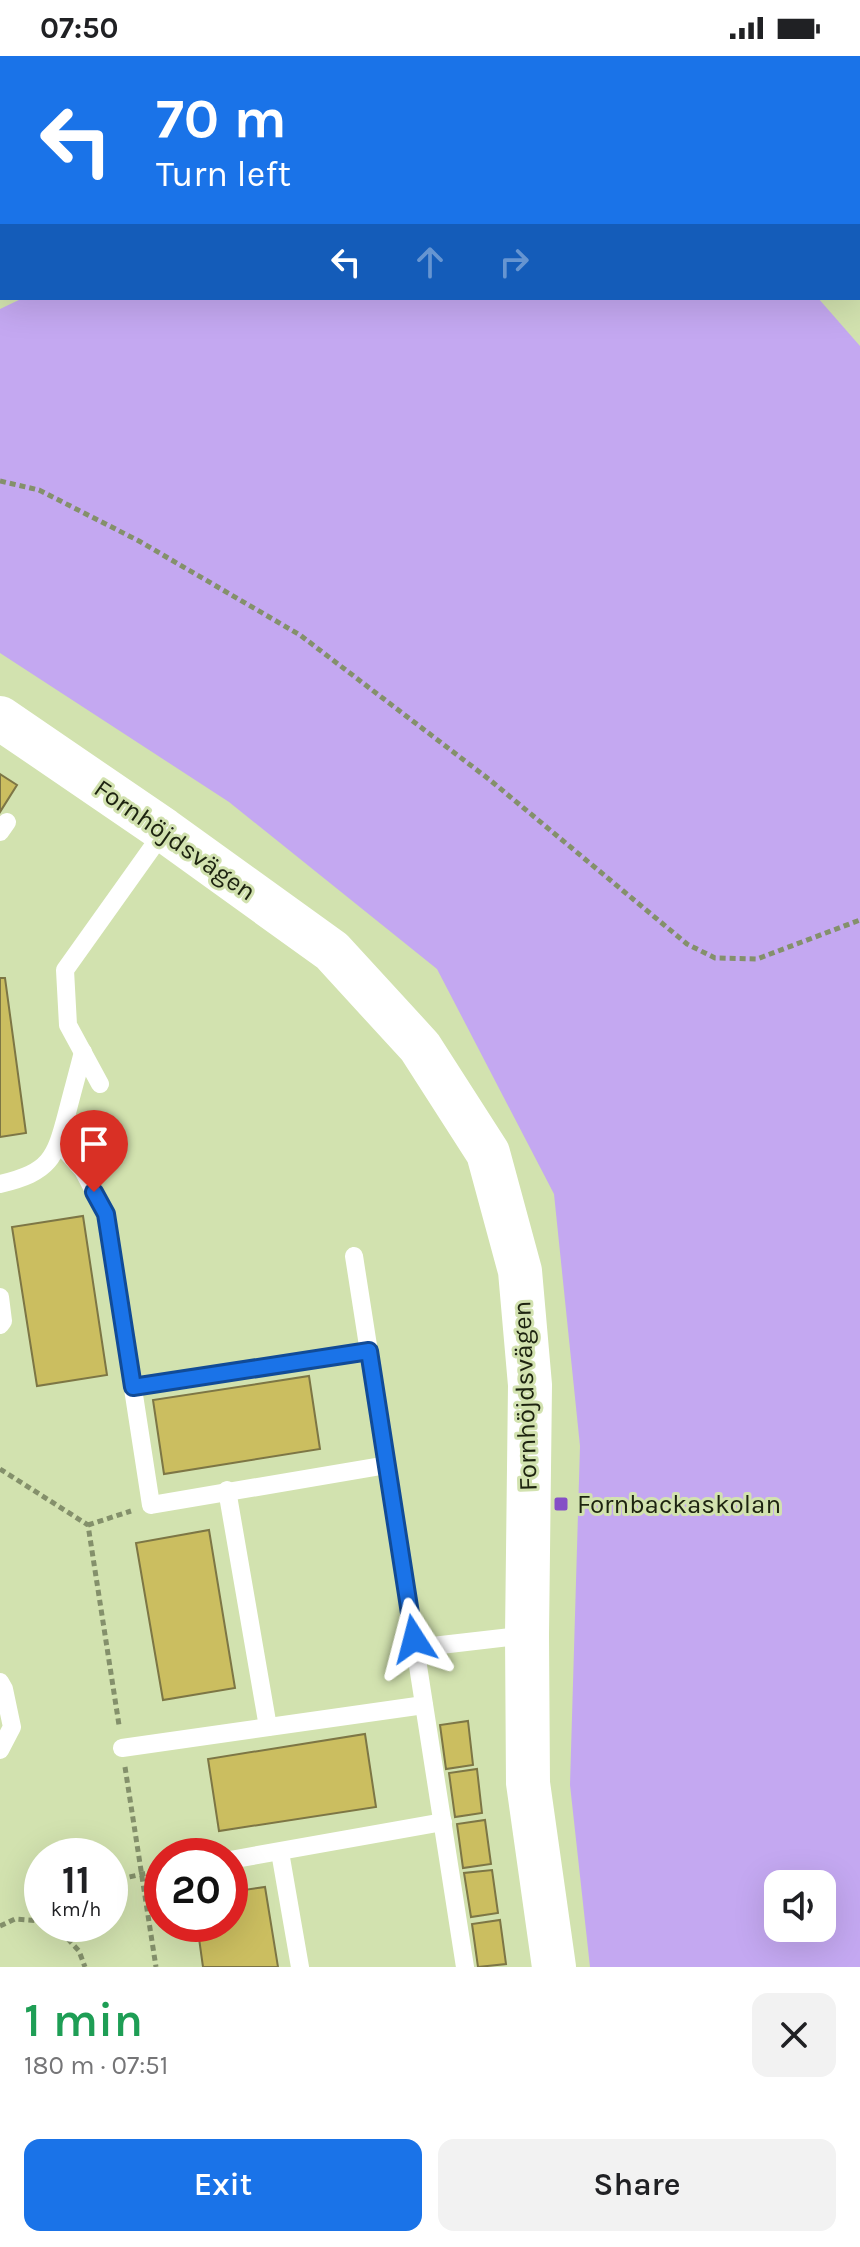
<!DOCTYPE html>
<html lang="en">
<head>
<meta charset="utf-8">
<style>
	body { margin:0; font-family:Karla,sans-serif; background:#f2f2f2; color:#202124; height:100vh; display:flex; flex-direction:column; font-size:30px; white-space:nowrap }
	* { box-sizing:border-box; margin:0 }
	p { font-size:26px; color:#757577 }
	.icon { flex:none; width:44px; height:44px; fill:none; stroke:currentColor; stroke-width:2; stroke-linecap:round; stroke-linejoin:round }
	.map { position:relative; height:1911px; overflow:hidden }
	.drawer { display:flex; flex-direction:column; background:#fff; flex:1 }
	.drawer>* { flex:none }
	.top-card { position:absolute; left:0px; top:0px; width:860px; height:244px; box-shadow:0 8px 32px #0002; background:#1a73e8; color:#fff; overflow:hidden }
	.fabs { position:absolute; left:764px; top:1814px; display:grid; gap:16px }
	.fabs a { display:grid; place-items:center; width:72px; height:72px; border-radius:16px; background:#fff; box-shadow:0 8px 32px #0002; font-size:40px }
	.speed { position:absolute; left:24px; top:1782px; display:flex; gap:16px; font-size:40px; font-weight:700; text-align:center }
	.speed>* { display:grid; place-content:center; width:104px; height:104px; border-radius:50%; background:#fff; box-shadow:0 8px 32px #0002; line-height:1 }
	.speed small { font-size:20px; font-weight:400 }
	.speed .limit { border:12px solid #d22; background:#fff; color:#111 }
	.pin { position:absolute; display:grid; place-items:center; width:68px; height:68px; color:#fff; margin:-82px -34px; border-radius:50% 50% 50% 0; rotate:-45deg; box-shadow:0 0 8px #0007 }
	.pin .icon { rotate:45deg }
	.me { position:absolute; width:88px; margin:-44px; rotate:351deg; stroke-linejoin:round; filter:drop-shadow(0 0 6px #0008) }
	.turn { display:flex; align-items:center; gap:28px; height:168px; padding:0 24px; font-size:36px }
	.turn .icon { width:104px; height:104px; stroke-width:2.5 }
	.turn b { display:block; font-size:56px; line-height:68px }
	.lanes { display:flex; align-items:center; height:76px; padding:0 24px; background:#0003; justify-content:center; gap:40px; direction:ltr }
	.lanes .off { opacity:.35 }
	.round { display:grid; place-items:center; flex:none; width:84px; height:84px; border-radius:16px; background:#f2f2f2 }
	.summary { display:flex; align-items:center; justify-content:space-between; height:136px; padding:0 24px }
	h1 { font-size:48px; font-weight:600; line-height:60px; color:#1e9e55 }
	.cta { display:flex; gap:16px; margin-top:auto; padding:16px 24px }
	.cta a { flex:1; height:92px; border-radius:16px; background:#1a73e8; color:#fff; font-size:32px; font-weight:600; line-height:92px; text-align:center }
	.cta a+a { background:#f2f2f2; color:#202124 }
	.status { display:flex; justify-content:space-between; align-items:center; height:56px; padding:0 40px; background:#fff; direction:ltr }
	.status svg { height:22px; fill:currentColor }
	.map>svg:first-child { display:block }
	.green { fill:#c4a8f1; fill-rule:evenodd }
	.building { fill:#cbbe60; stroke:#7d7645; stroke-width:2 }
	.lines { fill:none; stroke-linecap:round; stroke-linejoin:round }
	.path { stroke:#84906b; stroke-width:5; stroke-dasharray:6 4; stroke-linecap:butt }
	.lane { stroke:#fff; stroke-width:18 }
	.street { stroke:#fff; stroke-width:34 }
	.secondary { stroke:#fff; stroke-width:44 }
	.route-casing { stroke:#114b97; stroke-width:20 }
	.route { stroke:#1a73e8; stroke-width:14 }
	.poi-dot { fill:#854fc6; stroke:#d2e2af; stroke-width:3 }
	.labels { text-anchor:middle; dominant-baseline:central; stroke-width:6; stroke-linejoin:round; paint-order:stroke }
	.street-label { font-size:26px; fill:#1d2310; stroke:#d2e2af }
	.poi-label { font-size:26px; fill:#1d2310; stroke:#d2e2af; text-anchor:start }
</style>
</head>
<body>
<div class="status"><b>07:50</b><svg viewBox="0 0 49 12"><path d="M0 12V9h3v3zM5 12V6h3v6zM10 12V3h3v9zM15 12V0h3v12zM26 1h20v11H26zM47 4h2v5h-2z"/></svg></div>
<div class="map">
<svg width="860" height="1911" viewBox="0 0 860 1911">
	<rect width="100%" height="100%" fill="#d2e2af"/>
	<!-- green -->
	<g class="green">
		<path d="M0 0H377L382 2H2V78Z"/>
		<path d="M23 242H818L860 290V1911H590L570 1729 580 1390 554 1138 437 913 229 746 0 597V253ZM778 1828H822V1872H778Z"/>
	</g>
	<!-- building -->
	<g class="building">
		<path d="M858 100 860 101V171L858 170Z"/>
		<path d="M0 718 17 729 0 756Z"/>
		<path d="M0 922H5L26 1077 0 1081Z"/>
		<path d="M83 1160 107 1319 37 1330 12 1171Z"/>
		<path d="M309 1320 320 1393 164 1418 153 1344Z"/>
		<path d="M209 1474 235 1632 163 1644 136 1487Z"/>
		<path d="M468 1665 473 1709 446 1713 440 1669Z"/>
		<path d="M365 1678 376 1751 219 1775 208 1703Z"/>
		<path d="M477 1713 482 1757 455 1761 449 1717Z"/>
		<path d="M485 1764 491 1808 463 1812 457 1768Z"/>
		<path d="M492 1814 498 1857 471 1861 464 1817Z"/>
		<path d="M265 1831 278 1911H203L197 1868H230V1836Z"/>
		<path d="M500 1864 506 1908 478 1911 472 1868Z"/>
	</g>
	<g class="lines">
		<!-- path -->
		<g class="path">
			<path d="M0 425 39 434 139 485 300 579 490 724 687 888 715 902 757 903 860 864"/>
			<path d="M0 1413 88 1469 119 1669"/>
			<path d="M88 1469 131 1455"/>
			<path d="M125 1711 156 1911"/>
			<path d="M110 1825 162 1814"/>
			<path d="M54 1868 79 1895 85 1911"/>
			<path d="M0 1870 15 1863 42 1865"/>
		</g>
		<!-- lane -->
		<g class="lane">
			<path d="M0 776 7 766"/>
			<path d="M100 1028 68 969 65 914 164 775"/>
			<path d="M59 1087 83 1114 106 1158 151 1449 387 1409"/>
			<path d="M0 1128C50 1116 55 1103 67 1057 72 1037 78 1016 83 996"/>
			<path d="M354 1200 465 1911"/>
			<path d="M0 1241 3 1265 0 1269"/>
			<path d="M133 1331 369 1295"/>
			<path d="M227 1434 268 1671"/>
			<path d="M415 1592 527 1579"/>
			<path d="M0 1626 4 1633 12 1671 0 1694"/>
			<path d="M122 1692 424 1649"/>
			<path d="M280 1796 300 1911"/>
			<path d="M230 1804 443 1766"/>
		</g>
		<!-- street -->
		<path class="street" d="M838 0 843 2"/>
		<!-- secondary -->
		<path class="secondary" d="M0 662 164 774 332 895 420 991 488 1097 520 1215 530 1329 527 1579 528 1727 554 1911"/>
	</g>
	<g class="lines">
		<defs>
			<path id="route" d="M94 1136 106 1158 133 1331 369 1295 414 1583"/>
		</defs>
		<!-- route casing -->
		<use href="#route" class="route-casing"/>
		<!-- route -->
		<use href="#route" class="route"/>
	</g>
	<!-- markers -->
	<rect class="poi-dot" x="553" y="1440" width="16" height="16" rx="4"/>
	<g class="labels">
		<!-- street labels -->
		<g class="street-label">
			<text transform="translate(175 784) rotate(35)">Fornhöjdsvägen</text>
			<text transform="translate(525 1340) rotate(-92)">Fornhöjdsvägen</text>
		</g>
		<!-- poi labels -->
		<g class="poi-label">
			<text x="577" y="1448">Fornbackaskolan</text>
		</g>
	</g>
</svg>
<div class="fabs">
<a><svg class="icon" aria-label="sound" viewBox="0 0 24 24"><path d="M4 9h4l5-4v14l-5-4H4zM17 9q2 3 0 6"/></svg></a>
</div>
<div class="speed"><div>11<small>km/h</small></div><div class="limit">20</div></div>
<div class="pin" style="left:94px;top:1136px;background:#d93025"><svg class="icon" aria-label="arrive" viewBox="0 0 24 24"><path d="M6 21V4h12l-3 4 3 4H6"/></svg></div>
<svg class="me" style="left:414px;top:1583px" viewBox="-20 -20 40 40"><path d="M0-17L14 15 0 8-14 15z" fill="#1a73e8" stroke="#fff" stroke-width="4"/></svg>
<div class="top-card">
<div class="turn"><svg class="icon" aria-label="left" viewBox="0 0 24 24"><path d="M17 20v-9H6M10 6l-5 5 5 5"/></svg><div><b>70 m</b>Turn left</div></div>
<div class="lanes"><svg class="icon" aria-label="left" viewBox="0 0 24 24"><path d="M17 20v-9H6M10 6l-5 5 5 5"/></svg><svg class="icon off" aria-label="ahead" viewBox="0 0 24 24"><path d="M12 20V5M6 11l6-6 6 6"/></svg><svg class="icon off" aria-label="right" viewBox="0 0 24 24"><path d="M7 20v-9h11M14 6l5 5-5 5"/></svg></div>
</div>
</div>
<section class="drawer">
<div class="summary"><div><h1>1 min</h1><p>180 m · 07:51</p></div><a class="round"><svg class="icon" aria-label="close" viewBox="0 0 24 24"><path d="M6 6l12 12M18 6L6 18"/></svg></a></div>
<div class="cta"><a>Exit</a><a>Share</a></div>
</section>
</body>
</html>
